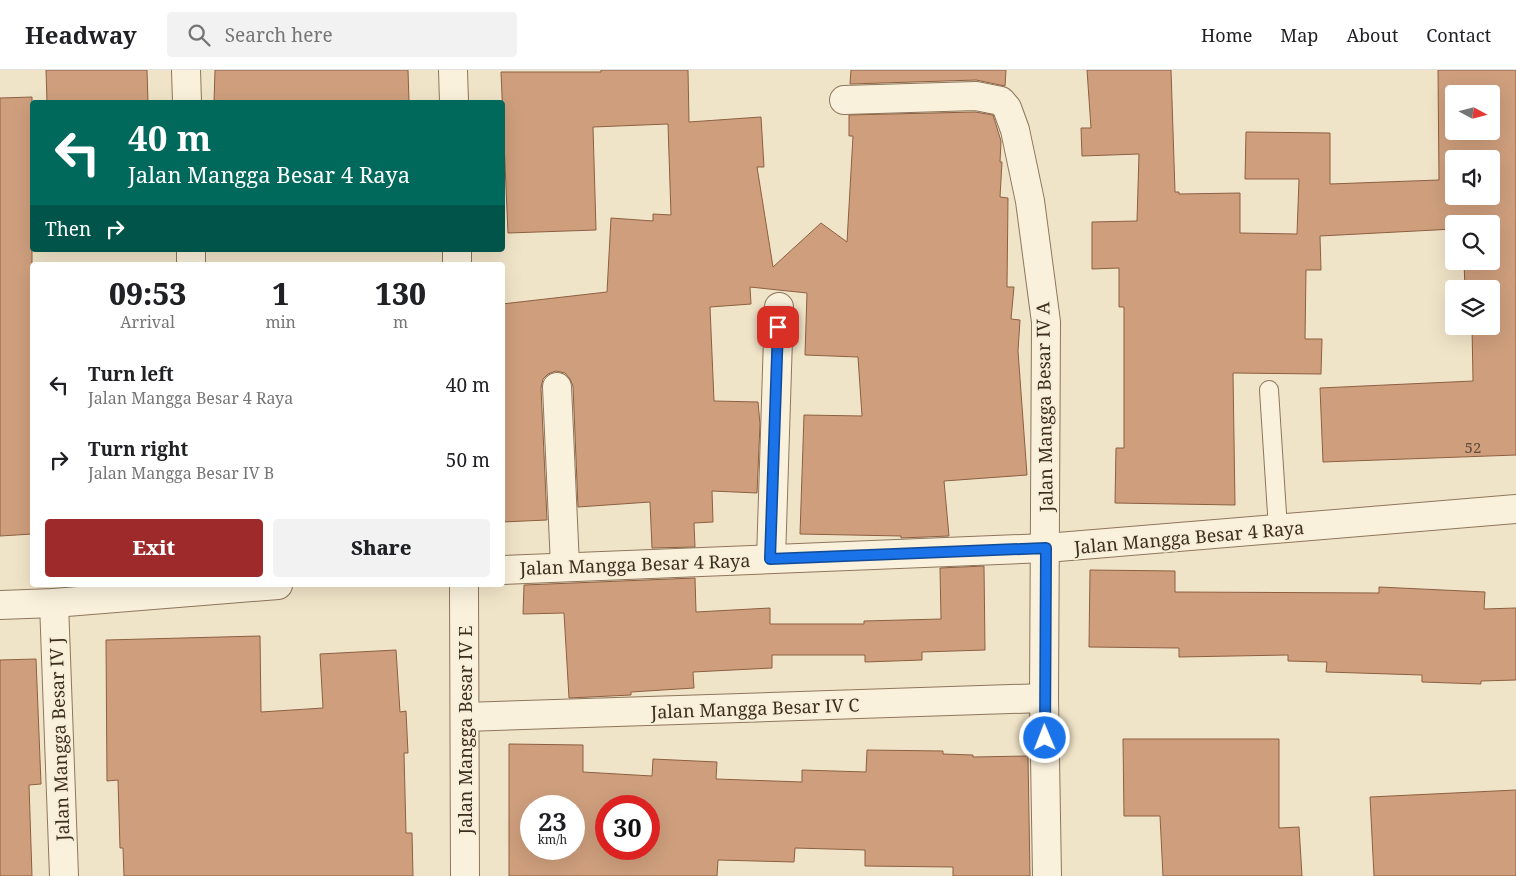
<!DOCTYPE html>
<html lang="en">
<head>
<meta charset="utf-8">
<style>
	body { margin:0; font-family:"Noto Serif",serif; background:#f2f2f2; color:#202124; height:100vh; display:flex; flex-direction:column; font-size:19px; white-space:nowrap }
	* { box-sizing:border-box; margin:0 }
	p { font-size:16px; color:#757577 }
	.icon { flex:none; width:28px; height:28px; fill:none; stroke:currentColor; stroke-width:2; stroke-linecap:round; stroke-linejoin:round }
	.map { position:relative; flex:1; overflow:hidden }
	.sheet { position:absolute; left:30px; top:192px; width:475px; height:325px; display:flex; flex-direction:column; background:#fff; border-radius:5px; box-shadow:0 5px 20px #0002 }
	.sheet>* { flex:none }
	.banner { position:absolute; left:30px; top:30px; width:475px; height:152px; border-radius:5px; box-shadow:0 5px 20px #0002; background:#00695c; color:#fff; overflow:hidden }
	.needle { width:32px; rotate:97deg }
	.fabs { position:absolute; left:1445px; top:15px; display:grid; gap:10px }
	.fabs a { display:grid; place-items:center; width:55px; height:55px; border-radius:5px; background:#fff; box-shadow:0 5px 20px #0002; font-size:25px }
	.speed { position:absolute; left:520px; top:725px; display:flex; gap:10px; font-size:25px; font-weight:700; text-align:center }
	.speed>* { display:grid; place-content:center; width:65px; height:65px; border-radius:50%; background:#fff; box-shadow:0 5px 20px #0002; line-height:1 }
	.speed small { font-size:12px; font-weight:400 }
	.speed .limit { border:8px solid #d22; background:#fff; color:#111 }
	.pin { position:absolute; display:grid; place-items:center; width:42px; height:42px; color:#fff; margin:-21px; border-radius:10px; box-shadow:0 2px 8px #0006 }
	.me { position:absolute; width:55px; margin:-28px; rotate:359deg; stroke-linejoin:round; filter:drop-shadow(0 0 4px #0008) }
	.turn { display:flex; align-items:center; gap:18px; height:105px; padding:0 15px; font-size:22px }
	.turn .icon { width:65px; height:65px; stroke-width:2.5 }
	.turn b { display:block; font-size:35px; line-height:42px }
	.then { display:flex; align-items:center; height:48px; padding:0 15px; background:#0003; gap:10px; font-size:19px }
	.eta { display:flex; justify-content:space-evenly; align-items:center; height:85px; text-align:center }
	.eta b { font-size:30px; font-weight:800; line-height:35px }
	.cta { display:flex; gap:10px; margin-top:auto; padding:10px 15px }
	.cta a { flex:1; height:58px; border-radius:5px; background:#9e2a2b; color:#fff; font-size:20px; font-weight:800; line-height:58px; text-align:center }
	.cta a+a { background:#f2f2f2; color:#202124 }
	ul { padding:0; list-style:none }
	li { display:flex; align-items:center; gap:15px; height:75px; padding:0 15px }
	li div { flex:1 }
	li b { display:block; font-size:19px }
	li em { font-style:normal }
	header { display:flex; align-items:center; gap:30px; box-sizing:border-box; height:70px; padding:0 25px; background:#fff; border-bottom:1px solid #e0e0e0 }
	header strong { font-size:24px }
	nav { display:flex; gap:28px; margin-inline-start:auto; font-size:18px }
	.search { width:350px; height:45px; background:#f2f2f2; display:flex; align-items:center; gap:12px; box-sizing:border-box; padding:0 18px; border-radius:5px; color:#757577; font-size:19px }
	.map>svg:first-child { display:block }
	.building { fill:#cf9f7d; stroke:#8d5f41; fill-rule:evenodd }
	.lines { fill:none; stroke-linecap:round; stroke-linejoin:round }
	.lane-casing { stroke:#8d765c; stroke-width:20 }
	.street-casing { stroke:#8d765c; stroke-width:30 }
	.lane { stroke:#faf1dc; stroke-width:18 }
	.street { stroke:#faf1dc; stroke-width:28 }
	.route-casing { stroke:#114b97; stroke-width:12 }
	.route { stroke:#1a73e8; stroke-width:9 }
	.labels { text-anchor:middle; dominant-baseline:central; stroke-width:4; stroke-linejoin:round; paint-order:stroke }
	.number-label { font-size:15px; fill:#624a37 }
	.street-label { font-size:18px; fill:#3d2e20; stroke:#f7eed8 }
</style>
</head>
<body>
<header>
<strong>Headway</strong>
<div class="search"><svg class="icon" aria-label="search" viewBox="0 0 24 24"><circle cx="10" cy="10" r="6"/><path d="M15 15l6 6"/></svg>Search here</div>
<nav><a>Home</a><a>Map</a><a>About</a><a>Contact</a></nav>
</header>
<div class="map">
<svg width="1516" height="806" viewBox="0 0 1516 806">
	<rect width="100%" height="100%" fill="#f0e4c8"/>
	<!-- building -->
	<g class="building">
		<path d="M46 0H147L148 32H47Z"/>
		<path d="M215 0H408L409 32H214Z"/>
		<path d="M601 0H688L689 52 761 47 764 97H757L773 197 821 153 847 172 853 66H849V45L975 42 993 45 1001 71 1000 92H1002L1000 127 1008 128 1007 217H1014L1011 249 1020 250 1018 281 1027 405 944 411 949 466 901 468V466L800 464 804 345 862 346 858 287 805 285 807 223 750 217 751 234 710 237 714 331 758 332 760 354 757 423 712 421 713 452 694 453 695 477 652 478 650 432 578 437 573 316 570 309 565 303 556 301 548 304 543 309 541 318 547 450 502 452V234L607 222 611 148 653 151V144L671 145 668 54 593 57 596 160 508 163 501 2H601Z"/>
		<path d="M851 0H1006L1005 16 976 10 850 14Z"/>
		<path d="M1087 0H1171L1175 122H1179V124L1240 123V163L1297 164 1299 109H1245L1246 62 1330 63V114L1439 110 1438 0H1516V385L1323 392 1320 318 1473 311 1472 256H1491V219H1465L1464 191H1491V154H1454V159L1320 166 1321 200H1306L1305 269H1322L1321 304 1233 303 1235 435 1115 433 1116 378H1124V237H1119V198L1092 199V152L1137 151 1139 84 1082 86 1081 58H1091ZM1454 24H1491V61H1454ZM1454 89H1491V126H1454Z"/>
		<path d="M32 27V464L0 466V28Z"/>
		<path d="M984 496 985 580 922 582V590L865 592V585H772V598L693 602 694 618 631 622V625L569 628 564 543 523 544 524 515 695 508 696 542 770 538V554H864V551L941 549 940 498Z"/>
		<path d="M1090 500 1175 501V522L1379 523V517L1485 522 1484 539 1516 538V610L1481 611V614L1422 612V605L1326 602 1327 592 1288 591V585L1179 587V578L1089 577Z"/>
		<path d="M260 566 261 642 323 638 320 584 396 580 400 642 406 641 408 683H404L406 763H412L413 806H124L123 778H120L118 710 107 711 106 570Z"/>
		<path d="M36 589 41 714 29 715 32 806H0V590Z"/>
		<path d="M1123 669H1279V758L1299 757 1302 806H1163L1160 746H1124Z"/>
		<path d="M509 674 583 675V702L652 706 653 689 717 692 716 709 802 712V700L866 702 867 680 943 681V684L973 685V687L1028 686 1030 806H953V797L865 796V780L795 778 794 792 718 790 717 806H509ZM531 736H574V779H531ZM606 736H649V779H606Z"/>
		<path d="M1516 720V806H1374L1370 727Z"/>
	</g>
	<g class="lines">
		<defs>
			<path id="lane" d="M1269 320 1278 459"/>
			<g id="street">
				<path d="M186 0 187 32"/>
				<path d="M453 0 454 32"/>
				<path d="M844 30 976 26 1001 31 1007 38 1015 60 1030 131 1046 252 1044 628 1047 806"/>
				<path d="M191 180V195"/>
				<path d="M457 180V195"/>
				<path d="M557 317 565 496"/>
				<path d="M771 489 779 237"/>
				<path d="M502 500 1046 478 1516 439"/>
				<path d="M464 515 465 806"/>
				<path d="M54 533 64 806"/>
				<path d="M0 535 54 533 278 515"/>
				<path d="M465 647 1044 628"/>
			</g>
		</defs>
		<!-- lane casing -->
		<use href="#lane" class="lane-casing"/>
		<!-- street casing -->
		<use href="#street" class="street-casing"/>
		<!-- lane -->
		<use href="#lane" class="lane"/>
		<!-- street -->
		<use href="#street" class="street"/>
	</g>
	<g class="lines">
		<defs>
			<path id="route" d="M778 257 770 489 1046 478 1045 668"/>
		</defs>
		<!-- route casing -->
		<use href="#route" class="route-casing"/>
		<!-- route -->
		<use href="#route" class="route"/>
	</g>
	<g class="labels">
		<!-- number labels -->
		<g class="number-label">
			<text x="1473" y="377">52</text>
		</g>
		<!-- street labels -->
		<g class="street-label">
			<text transform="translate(1044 337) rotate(-91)">Jalan Mangga Besar IV A</text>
			<text transform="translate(1189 467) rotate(-5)">Jalan Mangga Besar 4 Raya</text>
			<text transform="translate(635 494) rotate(-2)">Jalan Mangga Besar 4 Raya</text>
			<text transform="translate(755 638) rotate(-2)">Jalan Mangga Besar IV C</text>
			<text transform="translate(465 660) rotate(-90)">Jalan Mangga Besar IV E</text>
			<text transform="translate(59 669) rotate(-92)">Jalan Mangga Besar IV J</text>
		</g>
	</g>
</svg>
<div class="fabs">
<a><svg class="needle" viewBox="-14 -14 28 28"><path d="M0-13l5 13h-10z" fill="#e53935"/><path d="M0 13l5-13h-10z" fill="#757577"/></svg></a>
<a><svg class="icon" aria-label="sound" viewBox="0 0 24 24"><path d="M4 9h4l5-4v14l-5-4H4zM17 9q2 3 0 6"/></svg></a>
<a><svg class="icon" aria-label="search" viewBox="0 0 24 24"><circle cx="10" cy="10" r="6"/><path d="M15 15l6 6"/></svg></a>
<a><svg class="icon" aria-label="layers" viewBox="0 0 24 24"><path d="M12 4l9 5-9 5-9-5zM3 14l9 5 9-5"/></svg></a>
</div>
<div class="speed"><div>23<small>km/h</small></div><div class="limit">30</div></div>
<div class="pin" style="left:778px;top:257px;background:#d93025"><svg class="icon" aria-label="arrive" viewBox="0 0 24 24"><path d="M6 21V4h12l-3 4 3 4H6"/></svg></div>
<svg class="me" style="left:1045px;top:668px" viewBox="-20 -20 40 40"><circle r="17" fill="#1a73e8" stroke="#fff" stroke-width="3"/><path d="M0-11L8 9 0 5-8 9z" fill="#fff"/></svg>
<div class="banner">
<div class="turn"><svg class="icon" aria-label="left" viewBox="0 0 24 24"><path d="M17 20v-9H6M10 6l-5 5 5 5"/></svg><div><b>40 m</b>Jalan Mangga Besar 4 Raya</div></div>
<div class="then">Then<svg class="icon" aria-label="right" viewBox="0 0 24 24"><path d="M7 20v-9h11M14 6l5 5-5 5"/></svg></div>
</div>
<section class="sheet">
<div class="eta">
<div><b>09:53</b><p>Arrival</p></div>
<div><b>1</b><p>min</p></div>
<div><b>130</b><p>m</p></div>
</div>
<ul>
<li><svg class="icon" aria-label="left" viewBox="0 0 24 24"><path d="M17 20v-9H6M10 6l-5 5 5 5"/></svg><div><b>Turn left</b><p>Jalan Mangga Besar 4 Raya</p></div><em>40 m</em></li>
<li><svg class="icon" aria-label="right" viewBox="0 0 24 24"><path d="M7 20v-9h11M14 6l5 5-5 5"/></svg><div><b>Turn right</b><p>Jalan Mangga Besar IV B</p></div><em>50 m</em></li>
</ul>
<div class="cta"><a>Exit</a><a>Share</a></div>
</section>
</div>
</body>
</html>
